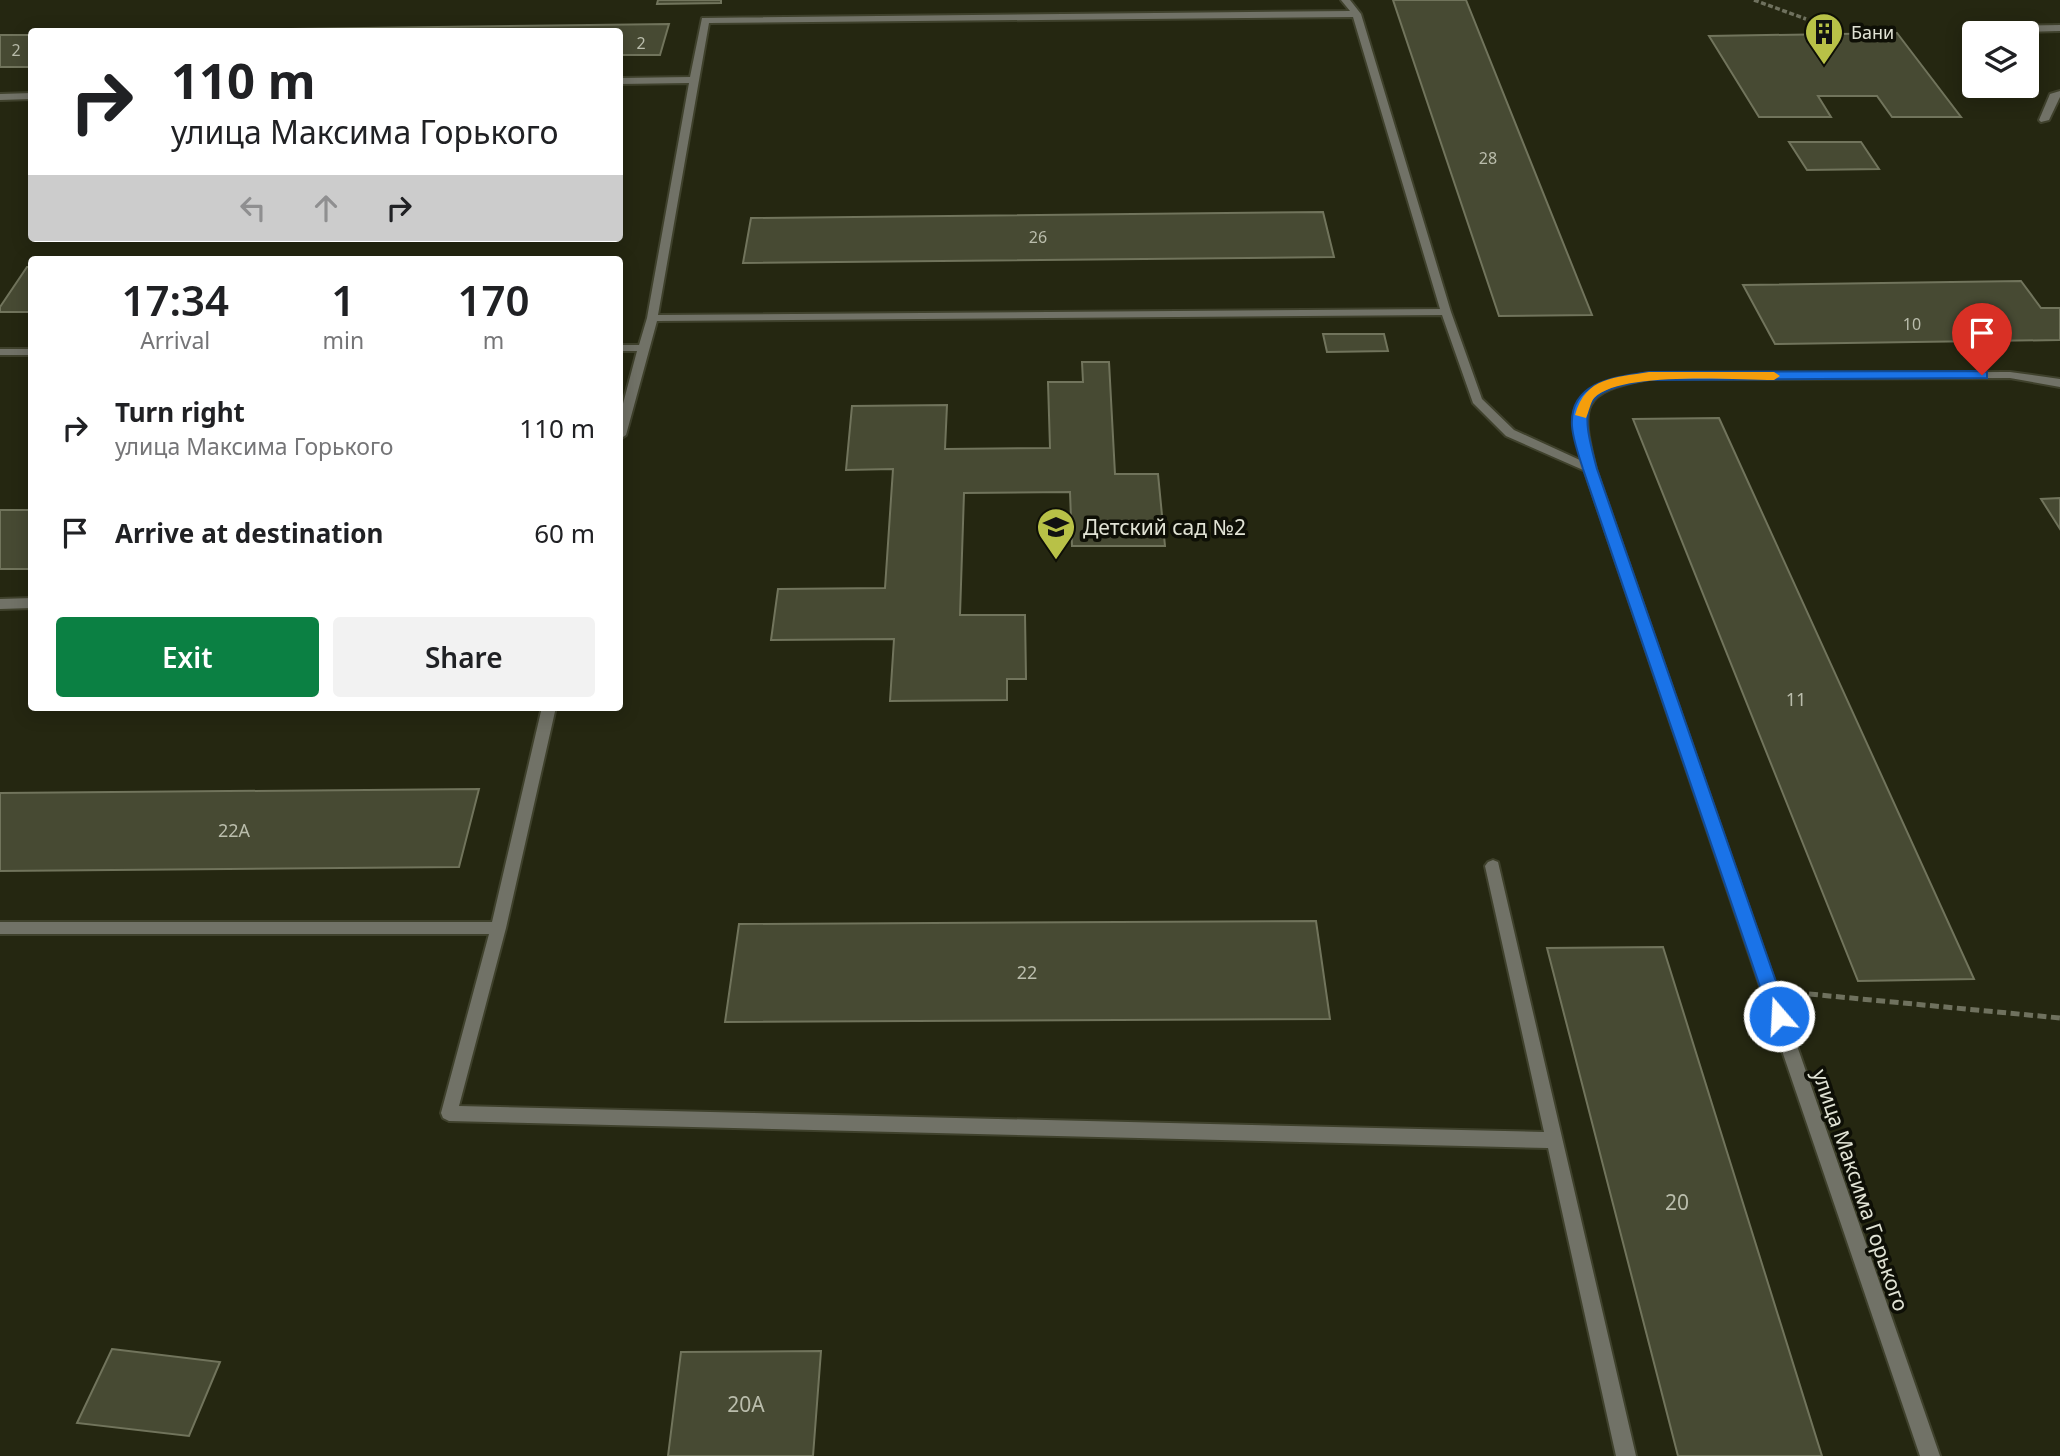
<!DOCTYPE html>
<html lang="en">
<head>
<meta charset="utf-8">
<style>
	body { margin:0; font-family:"Noto Sans",sans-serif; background:#f2f2f2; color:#202124; height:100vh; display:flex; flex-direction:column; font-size:26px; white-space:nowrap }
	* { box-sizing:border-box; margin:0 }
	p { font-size:23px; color:#757577 }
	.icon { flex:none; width:38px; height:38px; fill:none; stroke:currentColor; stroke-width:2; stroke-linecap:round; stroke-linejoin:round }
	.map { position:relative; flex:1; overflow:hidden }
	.side { position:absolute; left:28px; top:256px; width:595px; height:455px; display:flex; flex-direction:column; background:#fff; border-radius:7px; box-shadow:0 4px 18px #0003 }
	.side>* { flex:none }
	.banner { position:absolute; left:28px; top:28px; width:595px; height:214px; border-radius:7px; box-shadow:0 4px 18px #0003; background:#fff; color:#202124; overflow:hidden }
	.tools { position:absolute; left:1962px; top:21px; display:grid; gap:14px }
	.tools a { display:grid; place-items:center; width:77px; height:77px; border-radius:7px; background:#fff; box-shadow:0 4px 18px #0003; font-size:35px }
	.pin { position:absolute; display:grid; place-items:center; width:60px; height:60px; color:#fff; margin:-72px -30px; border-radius:50% 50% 50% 0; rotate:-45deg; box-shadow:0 0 7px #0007 }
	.pin .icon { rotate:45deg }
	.me { position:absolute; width:77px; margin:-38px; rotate:341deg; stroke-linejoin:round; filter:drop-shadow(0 0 5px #0008) }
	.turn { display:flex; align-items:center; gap:24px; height:147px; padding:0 28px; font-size:32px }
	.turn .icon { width:91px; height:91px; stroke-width:2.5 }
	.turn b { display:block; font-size:49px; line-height:60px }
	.lanes { display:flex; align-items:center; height:66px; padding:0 28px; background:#0003; justify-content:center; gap:35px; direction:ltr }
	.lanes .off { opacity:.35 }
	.eta { display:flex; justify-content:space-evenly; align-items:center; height:119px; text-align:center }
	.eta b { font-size:42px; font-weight:600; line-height:49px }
	.primary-button { display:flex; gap:14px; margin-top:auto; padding:14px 28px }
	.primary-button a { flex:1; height:80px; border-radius:7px; background:#0b8043; color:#fff; font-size:28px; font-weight:600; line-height:80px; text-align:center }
	.primary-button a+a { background:#f2f2f2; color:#202124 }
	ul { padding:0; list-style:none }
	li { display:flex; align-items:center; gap:21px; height:105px; padding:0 28px }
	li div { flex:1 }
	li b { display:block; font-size:26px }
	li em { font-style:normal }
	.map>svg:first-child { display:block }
	.building { fill:#474a33; stroke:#71745c; stroke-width:2 }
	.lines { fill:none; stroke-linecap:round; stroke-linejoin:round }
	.lane-casing { stroke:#3f412c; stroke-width:4 }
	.street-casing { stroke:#3f412c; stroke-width:4 }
	.path-far1 { stroke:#6f715e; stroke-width:3.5; stroke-dasharray:5 2.5; stroke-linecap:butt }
	.path { stroke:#6f715e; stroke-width:5; stroke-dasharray:9 4.5; stroke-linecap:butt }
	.lane { fill:#717267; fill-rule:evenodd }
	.street { fill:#717267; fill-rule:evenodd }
	.route { fill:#1a73e8; stroke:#114b97; stroke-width:2 }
	.slow { fill:#f59e0b }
	.labels { text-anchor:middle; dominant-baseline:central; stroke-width:7; stroke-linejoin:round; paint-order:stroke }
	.far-number-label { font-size:16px; fill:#babdac }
	.far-poi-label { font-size:18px; fill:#e1e3d5; stroke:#0e0f06; text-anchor:start }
	.number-label { font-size:18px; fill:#babdac }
	.poi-label { font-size:21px; fill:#e1e3d5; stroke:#0e0f06; text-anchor:start }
	.street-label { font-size:21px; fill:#e1e3d5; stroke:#0e0f06 }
	.near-number-label { font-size:21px; fill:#babdac }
</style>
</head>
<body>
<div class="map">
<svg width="2060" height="1456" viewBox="0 0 2060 1456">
	<rect width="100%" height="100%" fill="#252711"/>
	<!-- building -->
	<g class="building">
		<path d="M658 0H721V3L657 4Z"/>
		<path d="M1393 0H1466L1592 315 1499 316Z"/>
		<path d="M669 24 660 55H620V32H58Z"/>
		<path d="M1897 33 1961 117H1892L1877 96H1818L1831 117H1759L1709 36Z"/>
		<path d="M0 35H32L30 67H0Z"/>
		<path d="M1789 142H1861L1879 169 1807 170Z"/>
		<path d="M1323 212 1334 257 743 263 751 218Z"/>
		<path d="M27 267H32V312H0V307Z"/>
		<path d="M2021 281 2041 308H2060V340L1775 344 1743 285Z"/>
		<path d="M1323 334H1384L1388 351 1327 352Z"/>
		<path d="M1082 362H1109L1115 474H1158L1165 546H1072L1070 492 964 493 960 615H1025L1026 679H1007V700L890 701 894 639 771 640 778 589 885 588 893 469 846 470 852 406 947 405 945 449 1050 448 1048 382H1083Z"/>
		<path d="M1719 418 1974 979 1858 981 1633 419Z"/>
		<path d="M2060 498V529L2041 499Z"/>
		<rect x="0" y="510" width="32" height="59"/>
		<path d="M479 789 459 867 0 871V793Z"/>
		<path d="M1316 921 1330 1019 725 1022 739 924Z"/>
		<path d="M1663 947 1822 1456H1678L1547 948Z"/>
		<path d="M112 1349 220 1362 189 1436 77 1423Z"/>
		<path d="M821 1351 813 1456H668L681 1352Z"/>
	</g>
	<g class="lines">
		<defs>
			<g id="lane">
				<path d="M1341 0H1350L1361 14 1451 312 1482 399 1514 430 1582 461C1566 391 1585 385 1649 373L2010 372 2060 379V387L2010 378 1649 379C1581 392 1580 404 1596 469L1590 473 1506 436 1473 403 1442 315 657 321 626 435 620 439V415L637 351H620V345H639L647 318 689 83 620 84V78L690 77 702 18 1350 11ZM1353 17 1440 309 658 315 709 23Z"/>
				<path d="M2060 25V31L1987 33 1984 29 1988 26Z"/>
				<path d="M2060 91V97L2049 120 2041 122 2039 120 2050 94Z"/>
				<path d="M32 93V99L0 100V94Z"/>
				<rect x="0" y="349" width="32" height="6"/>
				<path d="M32 598V608L0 609V599Z"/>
				<path d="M542 707H556L506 928 459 1106 1544 1132 1485 866 1488 862 1493 860 1498 862 1636 1456H1616L1548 1148 449 1121 443 1118 441 1113 489 934H0V922H492Z"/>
			</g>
			<path id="street" d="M1590 465 1596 469 1940 1456H1920L1584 469Z"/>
		</defs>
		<!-- lane casing -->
		<use href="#lane" class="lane-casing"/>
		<!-- street casing -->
		<use href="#street" class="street-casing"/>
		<!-- path-far1 -->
		<path class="path-far1" d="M1754 0 1806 19"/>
		<!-- path -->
		<path class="path" d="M1809 994 2060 1018"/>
		<!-- lane -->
		<use href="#lane" class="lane"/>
		<!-- street -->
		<use href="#street" class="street"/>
	</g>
	<!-- route -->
	<path class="route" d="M1982 371 1987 372V378L1649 380C1579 391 1580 406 1597 469L1788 1016 1785 1021H1772L1770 1016 1583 469C1579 456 1573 440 1572 426 1569 381 1617 377 1649 372Z"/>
	<!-- slow -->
	<path class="slow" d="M1649 372H1774L1780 376 1774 380C1734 380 1621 371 1594 398 1590 403 1589 412 1586 418L1575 415C1586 376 1615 378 1649 372Z"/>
	<!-- icons -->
	<defs>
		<symbol id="building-pin" viewBox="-11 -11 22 30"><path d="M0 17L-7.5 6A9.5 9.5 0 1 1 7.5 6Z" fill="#b8c147" stroke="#0e0f06"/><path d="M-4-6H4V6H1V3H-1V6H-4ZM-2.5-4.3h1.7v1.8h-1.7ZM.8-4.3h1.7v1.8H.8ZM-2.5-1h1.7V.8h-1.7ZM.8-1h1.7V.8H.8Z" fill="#111"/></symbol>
		<symbol id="school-pin" viewBox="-11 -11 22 30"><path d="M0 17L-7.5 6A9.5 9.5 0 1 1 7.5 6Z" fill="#b8c147" stroke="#0e0f06"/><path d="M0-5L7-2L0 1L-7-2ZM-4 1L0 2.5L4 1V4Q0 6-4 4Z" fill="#111"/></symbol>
	</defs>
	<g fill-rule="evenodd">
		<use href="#building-pin" x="1802" y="10" width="44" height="60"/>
		<use href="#school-pin" x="1034" y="505" width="44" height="60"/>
	</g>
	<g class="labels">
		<!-- far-number labels -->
		<g class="far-number-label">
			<text x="641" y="43">2</text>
			<text x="16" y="50">2</text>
			<text x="1488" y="158">28</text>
			<text x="1038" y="237">26</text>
			<text x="1912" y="324">10</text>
		</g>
		<!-- far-poi labels -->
		<g class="far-poi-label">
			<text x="1851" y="32">Бани</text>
		</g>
		<!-- number labels -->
		<g class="number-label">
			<text x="1796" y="699">11</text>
			<text x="234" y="830">22А</text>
			<text x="1027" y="972">22</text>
		</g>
		<!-- poi labels -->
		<g class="poi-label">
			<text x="1083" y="527">Детский сад №2</text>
		</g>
		<!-- street labels -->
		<g class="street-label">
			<text transform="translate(1861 1190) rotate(71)">улица Максима Горького</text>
		</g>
		<!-- near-number labels -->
		<g class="near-number-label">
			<text x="1677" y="1202">20</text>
			<text x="746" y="1404">20А</text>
		</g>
	</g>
</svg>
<div class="tools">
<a><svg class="icon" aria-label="layers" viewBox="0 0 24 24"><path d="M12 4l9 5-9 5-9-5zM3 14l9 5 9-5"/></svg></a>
</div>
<div class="pin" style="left:1982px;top:375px;background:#d93025"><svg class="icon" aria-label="arrive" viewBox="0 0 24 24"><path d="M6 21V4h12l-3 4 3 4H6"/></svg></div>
<svg class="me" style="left:1779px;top:1016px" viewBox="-20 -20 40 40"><circle r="17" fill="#1a73e8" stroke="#fff" stroke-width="3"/><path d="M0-11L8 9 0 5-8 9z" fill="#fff"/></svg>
<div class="banner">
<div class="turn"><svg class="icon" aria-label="right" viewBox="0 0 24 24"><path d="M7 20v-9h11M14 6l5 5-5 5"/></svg><div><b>110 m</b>улица Максима Горького</div></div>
<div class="lanes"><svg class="icon off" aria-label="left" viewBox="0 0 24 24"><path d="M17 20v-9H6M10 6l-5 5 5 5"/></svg><svg class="icon off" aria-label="ahead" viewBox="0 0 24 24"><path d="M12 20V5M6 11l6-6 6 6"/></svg><svg class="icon" aria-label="right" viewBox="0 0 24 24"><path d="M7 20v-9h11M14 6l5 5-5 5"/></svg></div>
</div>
<section class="side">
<div class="eta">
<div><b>17:34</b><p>Arrival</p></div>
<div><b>1</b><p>min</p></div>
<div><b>170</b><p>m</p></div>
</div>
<ul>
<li><svg class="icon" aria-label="right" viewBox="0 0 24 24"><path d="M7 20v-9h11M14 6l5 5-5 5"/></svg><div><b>Turn right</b><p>улица Максима Горького</p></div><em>110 m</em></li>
<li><svg class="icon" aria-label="arrive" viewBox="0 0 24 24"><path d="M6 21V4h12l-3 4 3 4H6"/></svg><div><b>Arrive at destination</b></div><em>60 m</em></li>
</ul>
<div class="primary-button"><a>Exit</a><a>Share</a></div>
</section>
</div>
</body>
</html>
